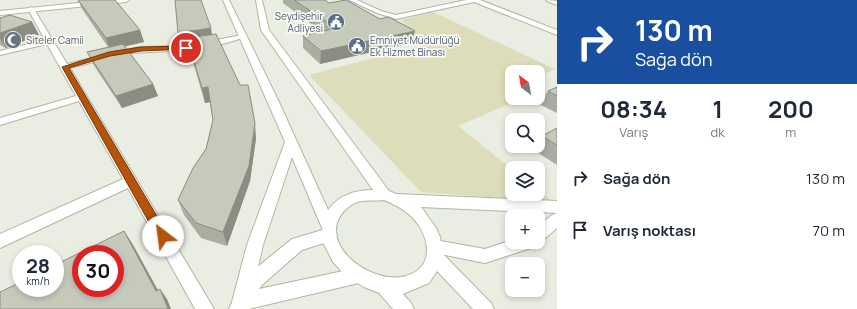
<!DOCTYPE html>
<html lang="tr">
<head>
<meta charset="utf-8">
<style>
	body { margin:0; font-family:Manrope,sans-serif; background:#f6f6f7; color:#1f2937; height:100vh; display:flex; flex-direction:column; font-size:15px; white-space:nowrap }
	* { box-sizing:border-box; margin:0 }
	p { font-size:13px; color:#747a83 }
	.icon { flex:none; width:22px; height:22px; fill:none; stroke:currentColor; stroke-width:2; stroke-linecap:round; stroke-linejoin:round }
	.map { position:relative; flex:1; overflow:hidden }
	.sheet { display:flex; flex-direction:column; background:#fff; width:300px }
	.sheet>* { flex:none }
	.banner { background:#1a4fa0; color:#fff; overflow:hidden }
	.needle { width:26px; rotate:329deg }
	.buttons { position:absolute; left:505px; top:65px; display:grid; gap:8px }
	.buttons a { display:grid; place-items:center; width:40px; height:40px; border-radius:8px; background:#fff; box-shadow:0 2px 6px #0003; font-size:20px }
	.speed { position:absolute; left:12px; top:245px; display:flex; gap:8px; font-size:20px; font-weight:700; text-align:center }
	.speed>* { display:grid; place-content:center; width:52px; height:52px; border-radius:50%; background:#fff; box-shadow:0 2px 6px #0003; line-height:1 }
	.speed small { font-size:10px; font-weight:400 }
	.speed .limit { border:6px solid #d22; background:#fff; color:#111 }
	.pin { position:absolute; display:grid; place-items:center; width:34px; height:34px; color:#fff; margin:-17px; border:2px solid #fff; border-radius:50%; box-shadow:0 1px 4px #0007 }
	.me { position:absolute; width:44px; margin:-22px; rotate:330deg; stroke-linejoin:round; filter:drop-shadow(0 0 3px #0008) }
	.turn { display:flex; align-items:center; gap:14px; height:84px; padding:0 12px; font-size:18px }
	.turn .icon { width:52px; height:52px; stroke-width:2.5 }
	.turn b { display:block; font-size:28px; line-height:34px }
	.eta { display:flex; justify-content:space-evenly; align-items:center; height:68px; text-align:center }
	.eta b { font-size:24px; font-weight:700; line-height:28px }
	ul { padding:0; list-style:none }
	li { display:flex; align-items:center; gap:12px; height:52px; padding:0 12px }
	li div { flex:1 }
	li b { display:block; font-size:15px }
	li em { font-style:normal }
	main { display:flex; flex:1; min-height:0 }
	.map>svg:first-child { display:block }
	.green { fill:#deddbb }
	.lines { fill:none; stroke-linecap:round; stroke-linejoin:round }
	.street-casing { stroke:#afb5a5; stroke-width:2 }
	.secondary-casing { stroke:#b0b9a0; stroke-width:2 }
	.street { fill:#fff; fill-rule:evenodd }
	.secondary { fill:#fff; fill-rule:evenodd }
	.wall { fill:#aaaea0 }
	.shaded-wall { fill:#8b8d82 }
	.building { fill:#c6caba; stroke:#8b8d82; fill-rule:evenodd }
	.route { fill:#b45309; stroke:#753606 }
	.labels { text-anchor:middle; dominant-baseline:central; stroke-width:3.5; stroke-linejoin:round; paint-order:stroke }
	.far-service-label { font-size:10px; fill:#4e5e75; stroke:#f8f9f3; text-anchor:end }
	.far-worship-label { font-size:10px; fill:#5b616d; stroke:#f8f9f3; text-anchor:start }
</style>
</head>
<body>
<main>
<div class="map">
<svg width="557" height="309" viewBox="0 0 557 309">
	<rect width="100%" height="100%" fill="#eaede2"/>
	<!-- green -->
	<path class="green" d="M433 12 555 69 538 77V72H512V98H523L458 126 512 169V194H538V190L553 202 421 192 309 75 419 46 389 28 406 23 401 20Z"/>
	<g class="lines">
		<defs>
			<g id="street">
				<path d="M349 0H357L381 11 396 15 466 0H480L557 30V35L474 2 396 19 377 13Z"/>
				<path d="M546 0 557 1V5L547 1Z"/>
				<path d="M31 7 34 9 67 64 139 47 185 46 242 35 246 37 226 43 193 50 130 53 70 68 214 309H195L128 188 0 248V234L123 179 79 101 0 125V118L76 96 47 44 0 55V51L45 40 28 9Z"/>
				<path d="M397 194 557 201V213L397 206 392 204 390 200 392 196Z"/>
				<path d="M557 213V228L543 240 538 242V226L552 215Z"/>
				<path d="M329 228 334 230 337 235 334 240 302 250 262 285 259 289 357 268 363 270 365 276 363 282 249 309H229L235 296 250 273 292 239Z"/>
				<path d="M435 240 485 249 512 240V242H537L534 247 485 263 430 252 427 247 430 242Z"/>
			</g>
			<g id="secondary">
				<path d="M108 0H129L126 2 0 15V11Z"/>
				<path d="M223 0H229L278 100 328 210C339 195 355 190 373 190L261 30 256 0H262L269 30 389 191 408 199 422 208 436 228 440 237 442 253 491 303 494 309H473L437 271 429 283 403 294 411 303 414 309H393L379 293 364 287 346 276 333 262 323 242 322 228 292 157 263 245 250 302 245 309 235 308 232 302 247 245 285 142ZM384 200C394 204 404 209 412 217 430 236 436 267 406 276 371 286 315 243 344 211 349 206 355 202 362 201 369 200 377 201 384 200Z"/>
			</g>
		</defs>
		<!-- street casing -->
		<use href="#street" class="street-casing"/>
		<!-- secondary casing -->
		<use href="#secondary" class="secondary-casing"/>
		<!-- street -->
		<use href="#street" class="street"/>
		<!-- secondary -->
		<use href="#secondary" class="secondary"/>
	</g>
	<!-- wall -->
	<g class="wall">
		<path d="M78 0 140 30 144 42 125 46 153 84 158 96 122 108 93 64 87 52 108 47 82 9Z"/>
		<path d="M283 0H325L329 3 411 43 320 64 303 48V36L322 32 283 3Z"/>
		<path d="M0 18 32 22 39 35 6 48 0 45Z"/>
		<path d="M211 28 212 35 256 138 250 181 227 246 201 238 184 215 178 200 206 149 213 120 210 102 205 103 190 52 188 43 181 45Z"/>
		<path d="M557 87V113L539 104 548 91Z"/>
		<path d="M557 128V165L532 149 534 146H538V141L542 136Z"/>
	</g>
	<!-- shaded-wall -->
	<g class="shaded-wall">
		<path d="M32 22 39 35 6 48 0 38V33Z"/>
		<path d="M211 28 212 39 187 38 188 43 181 45 178 33Z"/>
		<path d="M140 30 144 42 110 50 106 38Z"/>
		<path d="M415 31 411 43 320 64 321 51Z"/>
		<path d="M153 84 158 96 122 108 116 96Z"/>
		<path d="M208 87 211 102 205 103 202 88Z"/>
		<path d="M255 123 256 138 250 181 227 246 223 232Z"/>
		<path d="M124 231 132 243 164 301 156 291Z"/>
		<path d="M160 289 167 299 171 309H168Z"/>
	</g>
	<!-- building -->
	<g class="building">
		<path d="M78 0H115L140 30 106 38Z"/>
		<path d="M175 0H201L211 28 178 33Z"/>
		<path d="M294 0H325L329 3 346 0 380 19 389 17 415 31 321 51 303 36 336 28Z"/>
		<path d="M10 15 32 22 0 33V18Z"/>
		<path d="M216 34 240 85H248L255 123 249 166 223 232 196 223 178 200 193 168 206 149 213 120 208 87 202 88 187 38Z"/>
		<path d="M123 44 153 84 116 96 87 52Z"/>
		<path d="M557 87V96L548 91Z"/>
		<path d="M557 128V145L542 136Z"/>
		<path d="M124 231 156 291 160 289 168 309H0V292L21 282V288H55V265ZM81 254H115V288H81Z"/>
	</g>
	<!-- route -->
	<path class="route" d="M186 46 189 47V49L141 51 110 56 69 68 167 233 169 236 167 240 163 242 159 240 62 67 109 52 141 47Z"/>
	<!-- icons -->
	<defs>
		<symbol id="civic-disc" viewBox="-11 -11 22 22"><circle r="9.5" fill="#5c6f8a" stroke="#f8f9f3"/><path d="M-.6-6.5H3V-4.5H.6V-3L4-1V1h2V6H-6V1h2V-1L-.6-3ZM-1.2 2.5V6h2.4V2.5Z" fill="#fff"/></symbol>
		<symbol id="mosque-disc" viewBox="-11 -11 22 22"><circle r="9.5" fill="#6b7280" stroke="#f8f9f3"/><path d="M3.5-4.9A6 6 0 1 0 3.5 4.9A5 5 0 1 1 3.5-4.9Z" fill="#fff"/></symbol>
	</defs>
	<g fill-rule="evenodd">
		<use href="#civic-disc" x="326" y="12" width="20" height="20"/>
		<use href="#mosque-disc" x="3" y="30" width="20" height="20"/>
		<use href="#civic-disc" x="347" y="36" width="20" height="20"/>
	</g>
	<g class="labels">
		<!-- far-service labels -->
		<g class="far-service-label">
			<text x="323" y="16">Seydişehir<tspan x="323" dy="12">Adliyesi</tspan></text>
			<text x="370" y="40" text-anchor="start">Emniyet Müdürlüğü<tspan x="370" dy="12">Ek Hizmet Binası</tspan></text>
		</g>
		<!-- far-worship labels -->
		<g class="far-worship-label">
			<text x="26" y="40">Siteler Camii</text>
		</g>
	</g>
</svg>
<div class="buttons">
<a><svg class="needle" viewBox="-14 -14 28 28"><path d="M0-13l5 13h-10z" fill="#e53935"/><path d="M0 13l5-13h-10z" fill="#747a83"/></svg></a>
<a><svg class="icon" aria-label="search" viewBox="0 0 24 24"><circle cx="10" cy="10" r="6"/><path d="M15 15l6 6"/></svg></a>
<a><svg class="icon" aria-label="layers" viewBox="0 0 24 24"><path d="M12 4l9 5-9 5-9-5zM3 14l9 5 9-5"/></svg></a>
<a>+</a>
<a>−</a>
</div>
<div class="speed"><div>28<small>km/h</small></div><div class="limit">30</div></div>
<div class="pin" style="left:186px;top:48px;background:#d93025"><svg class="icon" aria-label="arrive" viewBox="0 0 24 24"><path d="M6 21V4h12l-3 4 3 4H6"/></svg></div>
<svg class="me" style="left:163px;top:236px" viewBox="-20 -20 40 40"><circle r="19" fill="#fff"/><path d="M0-13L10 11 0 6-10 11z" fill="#b45309"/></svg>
</div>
<section class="sheet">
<div class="banner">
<div class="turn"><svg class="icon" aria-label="right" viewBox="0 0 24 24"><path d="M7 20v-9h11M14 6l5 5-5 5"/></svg><div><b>130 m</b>Sağa dön</div></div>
</div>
<div class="eta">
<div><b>08:34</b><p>Varış</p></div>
<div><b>1</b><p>dk</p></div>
<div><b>200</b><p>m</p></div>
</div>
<ul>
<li><svg class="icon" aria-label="right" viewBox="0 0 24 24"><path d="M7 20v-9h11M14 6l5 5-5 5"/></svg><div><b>Sağa dön</b></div><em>130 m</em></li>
<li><svg class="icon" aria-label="arrive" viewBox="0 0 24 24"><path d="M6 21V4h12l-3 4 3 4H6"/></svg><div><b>Varış noktası</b></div><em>70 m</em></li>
</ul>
</section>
</main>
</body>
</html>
